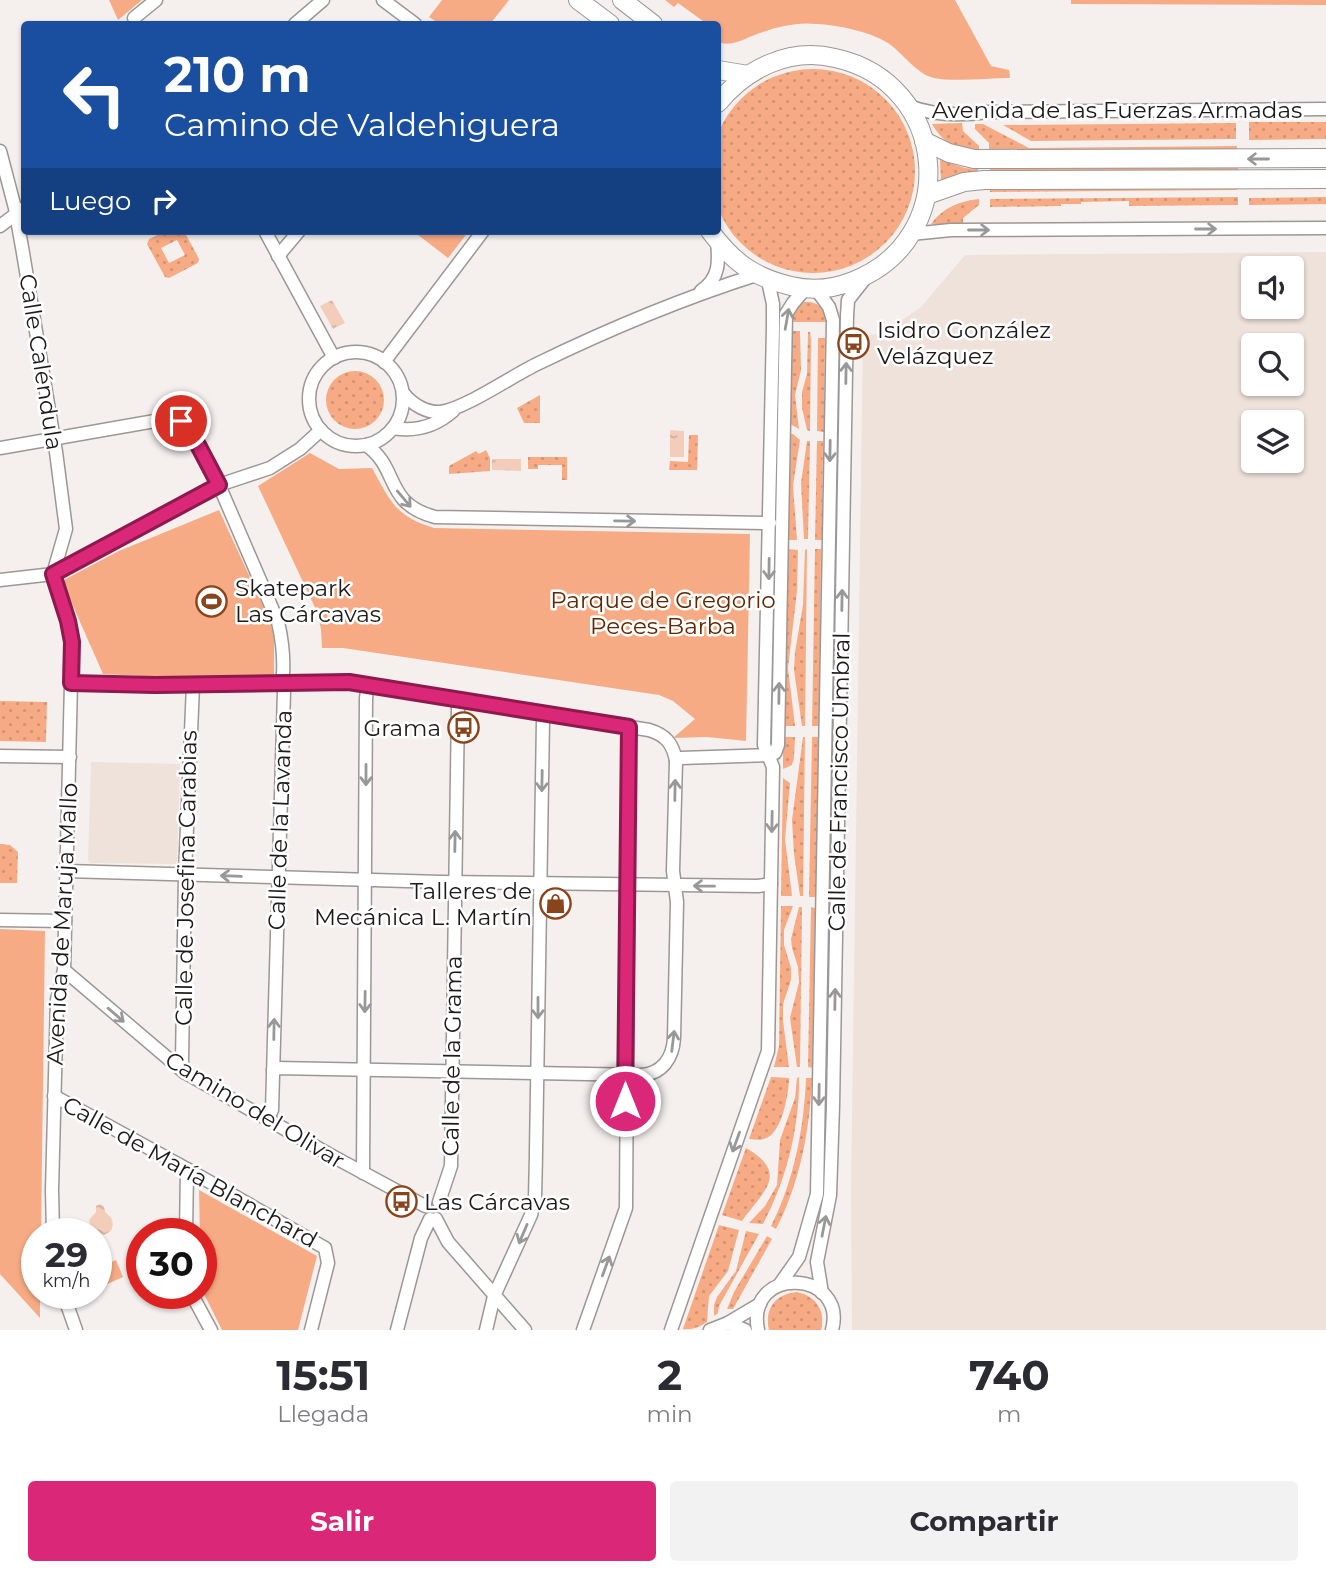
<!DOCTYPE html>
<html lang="es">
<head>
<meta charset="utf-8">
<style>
	body { margin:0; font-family:Montserrat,sans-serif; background:#f2f2f3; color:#2b2b33; height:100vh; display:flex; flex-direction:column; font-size:26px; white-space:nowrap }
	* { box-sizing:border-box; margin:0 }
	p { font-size:23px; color:#7c7c81 }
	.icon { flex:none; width:38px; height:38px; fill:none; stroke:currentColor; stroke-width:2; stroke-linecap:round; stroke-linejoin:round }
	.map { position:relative; height:1330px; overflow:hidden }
	.sheet { display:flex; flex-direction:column; background:#fff; flex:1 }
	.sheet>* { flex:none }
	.guide { position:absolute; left:21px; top:21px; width:700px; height:214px; border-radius:7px; box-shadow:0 2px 5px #0004; background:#1a4fa0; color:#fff; overflow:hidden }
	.buttons { position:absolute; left:1241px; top:256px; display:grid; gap:14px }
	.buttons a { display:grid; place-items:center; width:63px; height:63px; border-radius:7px; background:#fff; box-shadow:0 2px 5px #0004; font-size:35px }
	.speed { position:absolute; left:21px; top:1218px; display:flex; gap:14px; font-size:35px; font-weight:700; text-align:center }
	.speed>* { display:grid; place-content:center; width:91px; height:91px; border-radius:50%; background:#fff; box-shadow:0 2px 5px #0004; line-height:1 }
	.speed small { font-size:18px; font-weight:400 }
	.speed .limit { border:10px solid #d22; background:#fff; color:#111 }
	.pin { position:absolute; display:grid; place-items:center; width:60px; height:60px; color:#fff; margin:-30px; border:4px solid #fff; border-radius:50%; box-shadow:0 2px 7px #0007 }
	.me { position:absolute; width:77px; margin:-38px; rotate:0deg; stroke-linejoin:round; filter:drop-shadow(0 0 5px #0008) }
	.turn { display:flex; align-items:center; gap:24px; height:147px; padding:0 28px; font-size:32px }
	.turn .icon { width:91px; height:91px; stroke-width:2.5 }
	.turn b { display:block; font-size:49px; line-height:60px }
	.then { display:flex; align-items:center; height:66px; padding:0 28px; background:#0003; gap:14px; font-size:26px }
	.eta { display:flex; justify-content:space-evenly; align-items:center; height:119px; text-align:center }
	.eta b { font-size:42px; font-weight:700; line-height:49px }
	.button { display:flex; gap:14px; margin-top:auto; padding:14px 28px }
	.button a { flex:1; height:80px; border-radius:7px; background:#db2777; color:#fff; font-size:28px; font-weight:700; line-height:80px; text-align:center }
	.button a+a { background:#f2f2f3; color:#2b2b33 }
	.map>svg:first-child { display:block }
	.built { fill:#eee2db; fill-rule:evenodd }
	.grass { fill:url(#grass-dots); fill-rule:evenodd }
	.park { fill:#f7ab84 }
	.water { fill:url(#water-ripples) }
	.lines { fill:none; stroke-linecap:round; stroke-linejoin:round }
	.street-casing { stroke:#9c9795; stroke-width:15 }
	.secondary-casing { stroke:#9c9795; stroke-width:20 }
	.street { stroke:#fff; stroke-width:12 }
	.secondary { stroke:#fff; stroke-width:18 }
	.oneway { stroke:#999898 }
	.route-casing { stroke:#8e194d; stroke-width:18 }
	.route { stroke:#db2777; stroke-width:12 }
	.labels { text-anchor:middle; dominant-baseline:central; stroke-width:5; stroke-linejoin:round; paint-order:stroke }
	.street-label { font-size:23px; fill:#1c1a19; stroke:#fff }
	.poi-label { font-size:23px; fill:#1c1a19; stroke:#fff; text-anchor:start }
	.park-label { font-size:23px; fill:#5f2701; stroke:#fff }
</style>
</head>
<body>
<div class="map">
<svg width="1326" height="1330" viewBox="0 0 1326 1330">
	<defs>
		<pattern id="grass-dots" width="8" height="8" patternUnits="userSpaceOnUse" patternTransform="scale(1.75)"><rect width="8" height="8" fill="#f7ab84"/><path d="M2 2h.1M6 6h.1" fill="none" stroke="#d39371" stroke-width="1.8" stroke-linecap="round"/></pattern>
		<pattern id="water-ripples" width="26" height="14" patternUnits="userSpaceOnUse" patternTransform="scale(1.75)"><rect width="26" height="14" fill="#f4cdba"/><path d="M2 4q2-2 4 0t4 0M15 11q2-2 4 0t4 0" fill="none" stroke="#d1af9f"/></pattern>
	</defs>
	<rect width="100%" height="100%" fill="#f5f0ee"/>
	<!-- built -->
	<g class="built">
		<path d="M1326 252V1330H852L851 1190 863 336 877 334 892 327 921 307 965 255ZM1253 268H1292V306H1253ZM1253 345H1292V383H1253ZM1253 422H1292V460H1253Z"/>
		<path d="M91 762 180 764 177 864 90 863 88 860Z"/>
	</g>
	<!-- grass -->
	<g class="grass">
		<circle cx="813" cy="171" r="102"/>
		<path d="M1249 122H1326V139L1249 140Z"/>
		<path d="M962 123 963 131 979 146V151C955 146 945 146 932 124Z"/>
		<path d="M1236 123V139L1031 141 1003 125Z"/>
		<path d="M975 124H983L1029 148 1237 146V149L989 151V143L975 129Z"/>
		<path d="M940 160 965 168 978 169V172L965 173 941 182Z"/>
		<path d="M1238 167V170L990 172V169Z"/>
		<path d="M1237 187V190L990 192V189Z"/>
		<path d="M1238 197V205L1129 206V201L1081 202V204H1061V206L990 207V199Z"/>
		<path d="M1326 197V204L1249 205V198Z"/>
		<path d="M979 199V205L963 218V224H931C942 208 960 201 979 199Z"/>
		<path d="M166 231H184L199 259 198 263 169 278 165 277 147 244 149 239ZM177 240 185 255 169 263 161 248Z"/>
		<path d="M804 302C818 301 826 308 826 322H791L793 311Z"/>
		<path d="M791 331H800L801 370 795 395 799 429 790 424Z"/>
		<path d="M808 332H810L811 340 810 431 807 430 802 408V392L807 374Z"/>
		<path d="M818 338H825L824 432 817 431Z"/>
		<circle cx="355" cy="400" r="29"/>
		<path d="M540 395V423H524L517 408Z"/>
		<path d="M790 434H793L800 440 793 485 797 540H788Z"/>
		<path d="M689 435H698L697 470H669L670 461 688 462Z"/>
		<path d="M807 441H810L808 539H804L801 483Z"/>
		<path d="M817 441H823L822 540H815Z"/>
		<path d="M486 450 490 458V471L449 474V466L476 451 479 454Z"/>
		<path d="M528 457H567V480H562V465H538V469H528Z"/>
		<path d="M788 549 798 550 797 591 788 668 795 726H785Z"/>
		<path d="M807 549 805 726H802L794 670 795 652 803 605 805 550Z"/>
		<path d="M815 549H821L819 726H812Z"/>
		<path d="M834 550H837L834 727H831Z"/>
		<path d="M0 701 47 702 46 742 0 741Z"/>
		<path d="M783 737H795L794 758 792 765 783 769Z"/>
		<path d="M803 737H805L803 896H800L794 854 792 820Z"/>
		<path d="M812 737H819L816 897H809Z"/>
		<path d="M831 737H834L831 898H828Z"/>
		<path d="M783 778 790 783 785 839 792 896H781Z"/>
		<path d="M0 844 10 845 18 852 17 883H0Z"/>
		<path d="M781 906H793L784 930V945L791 968V980L783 1004V1021L789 1067H774L779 1046Z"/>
		<path d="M799 907H802L800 1067H797L790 1018 799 982 798 967 792 948 791 939Z"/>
		<path d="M811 907 815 908 813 1068 808 1067Z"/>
		<path d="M828 907H831L828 1067H825Z"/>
		<path d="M771 1077 789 1078C789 1092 783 1125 771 1135 764 1141 757 1140 749 1139Z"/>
		<path d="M799 1077C800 1127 786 1181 763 1224L749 1223 765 1206 777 1185 780 1140 795 1098 797 1078Z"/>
		<path d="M806 1078H812C810 1129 800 1183 776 1229L771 1226C794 1181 804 1128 806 1078Z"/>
		<path d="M746 1148C791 1174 762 1192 742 1221L722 1215Z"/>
		<path d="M719 1225 739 1230 728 1271 709 1296 707 1322C699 1327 693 1330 683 1329Z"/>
		<path d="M746 1231 759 1234 719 1306 718 1313 714 1316V1305L717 1297 736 1271Z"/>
		<path d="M767 1236 772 1239 733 1309H727L734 1292Z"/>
		<path d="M797 1292C816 1296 826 1311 821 1330H769C764 1309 775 1294 797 1292Z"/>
	</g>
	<!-- park -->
	<g class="park">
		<path d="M109 0H142L118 20Z"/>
		<path d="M442 0H509L490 24H440L429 17Z"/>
		<path d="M665 0H955L991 66 1009 70 1010 78C991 78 951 82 934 78 916 74 903 53 888 43 868 31 838 25 816 24 798 22 780 26 763 32 748 36 734 48 718 42V24H707L678 3 674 7Z"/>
		<path d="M1071 0H1326V5L1071 4Z"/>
		<path d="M413 231H469L448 258Z"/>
		<path d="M310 453 339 469 372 468C391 502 395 516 434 528L750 534 746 741 707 737 673 738 695 719 673 701 659 695 343 648H322L321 630 318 614 258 486Z"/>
		<path d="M219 510 270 621 274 638V675L164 677 103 674 62 581 119 551Z"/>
		<path d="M0 929 45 931 41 1234H37V1293H40V1318L0 1274Z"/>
		<path d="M199 1190 317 1256 298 1330H222L201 1288Z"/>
		<path d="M116 1260 123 1277 96 1289V1269Z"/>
	</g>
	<!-- water -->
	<g class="water">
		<path d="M332 300 345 323 333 329 320 306Z"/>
		<path d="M670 430 684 431V457H670Z"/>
		<path d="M492 459H521V471L492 470Z"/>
		<path d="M100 1204 104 1206 105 1212C112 1217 115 1222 111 1231L104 1235 93 1232 89 1220 96 1212V1206Z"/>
	</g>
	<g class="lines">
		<defs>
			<g id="street">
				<path d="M383 0 415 24"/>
				<path d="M134 18 156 0"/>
				<path d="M295 24 323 0"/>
				<path d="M909 106C935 116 961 116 988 112L1326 109"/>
				<path d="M0 151 15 208 23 253 56 452 66 529 53 574"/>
				<path d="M0 226 24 208"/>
				<path d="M265 231 334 358"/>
				<path d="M911 234 951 230 1326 228"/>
				<path d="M278 256 299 231"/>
				<path d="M701 291C720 278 719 262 717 240"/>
				<circle cx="356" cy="399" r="47"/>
				<path d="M384 362 483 231"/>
				<path d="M404 394C413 405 427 413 441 412 466 408 512 376 537 364 609 329 681 299 756 275"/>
				<path d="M393 428C416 432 436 426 453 411"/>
				<path d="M366 445C400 468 383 503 435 517L770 523"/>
				<path d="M0 448 172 418 181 421 188 426 219 485 278 622C282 639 284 658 283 675 283 682 281 684 284 691L272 1110 267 1120"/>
				<path d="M53 574 68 621 72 642 64 970 57 1000 52 1190 53 1234"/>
				<path d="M0 580 53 574 219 485 270 468 300 449 321 430"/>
				<path d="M71 683 155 686 349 682 649 730C666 735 673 744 676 761L673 871 677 902 674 1038C673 1058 662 1074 641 1075L276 1068 273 1070"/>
				<path d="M768 755 775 753 778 745 786 314 793 303 805 289"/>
				<path d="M0 756 70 757"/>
				<path d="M676 761 681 758 768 755"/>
				<path d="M66 871 441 882 758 886 771 884"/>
				<path d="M0 920 65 921"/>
				<path d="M64 970 184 1072 334 1157 425 1206"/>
				<path d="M184 1072 182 1062 185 874 193 685"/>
				<path d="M54 1096 187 1169 325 1248 328 1263 311 1330"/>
				<path d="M363 1173 366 698 367 691 374 685"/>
				<path d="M439 1202 451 1166 458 708 456 699"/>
				<path d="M436 1219 448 1242 525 1330"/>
				<path d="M186 1234 187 1169"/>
				<path d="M780 1284 799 1257 817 1194 833 320 829 307 816 289"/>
				<path d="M63 1293 76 1330"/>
				<path d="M191 1293 211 1330"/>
				<path d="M822 1293 817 1262 830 1195 833 1106 847 316 848 300 867 276"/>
				<path d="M728 1323 745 1330"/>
				<path d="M397 1330 421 1238 430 1219"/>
				<path d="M486 1330 494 1296 531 1215 535 1198C539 1039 539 880 543 720L546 713"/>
				<path d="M583 1330 626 1208 629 727"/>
				<path d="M671 1330 768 1051 773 767 764 745 773 327V304L768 281"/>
				<path d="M710 1330 728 1323 760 1304"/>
				<path d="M758 1330C745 1264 848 1270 832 1330"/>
			</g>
			<g id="secondary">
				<path d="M578 0 610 24"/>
				<path d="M622 0 653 24"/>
				<path d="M718 70 748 75"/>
				<path d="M924 141 949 153 974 159 1326 158"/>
				<path d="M927 195 964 182 984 180 1326 179"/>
				<path d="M710 231C733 262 753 277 791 286 812 291 833 289 853 281 962 239 950 83 835 58 789 47 746 69 718 103"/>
			</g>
		</defs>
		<!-- street casing -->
		<use href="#street" class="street-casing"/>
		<!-- secondary casing -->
		<use href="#secondary" class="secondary-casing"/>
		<!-- street -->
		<use href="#street" class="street"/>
		<!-- secondary -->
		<use href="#secondary" class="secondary"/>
	</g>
	<!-- one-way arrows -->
	<defs><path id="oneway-shaft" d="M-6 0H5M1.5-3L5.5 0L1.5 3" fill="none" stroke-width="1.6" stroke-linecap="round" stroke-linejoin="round" transform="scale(1.75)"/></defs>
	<g class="oneway">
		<use href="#oneway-shaft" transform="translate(1258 159) rotate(180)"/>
		<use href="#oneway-shaft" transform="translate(1206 229)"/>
		<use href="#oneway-shaft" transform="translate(979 230)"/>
		<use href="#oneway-shaft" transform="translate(787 319) rotate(-80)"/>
		<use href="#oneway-shaft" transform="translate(846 373) rotate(-89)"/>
		<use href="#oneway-shaft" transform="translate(830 451) rotate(91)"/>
		<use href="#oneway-shaft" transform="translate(404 499) rotate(50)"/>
		<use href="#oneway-shaft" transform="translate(625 521) rotate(1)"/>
		<use href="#oneway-shaft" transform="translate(769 569) rotate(91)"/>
		<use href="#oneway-shaft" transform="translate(842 600) rotate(-89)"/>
		<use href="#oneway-shaft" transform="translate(779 693) rotate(-89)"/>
		<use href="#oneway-shaft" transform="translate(366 775) rotate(90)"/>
		<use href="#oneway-shaft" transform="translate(542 781) rotate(91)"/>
		<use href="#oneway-shaft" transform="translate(675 790) rotate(-89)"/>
		<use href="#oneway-shaft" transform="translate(772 822) rotate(91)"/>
		<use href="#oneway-shaft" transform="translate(455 841) rotate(-89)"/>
		<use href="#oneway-shaft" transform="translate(231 876) rotate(-178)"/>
		<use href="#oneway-shaft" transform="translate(704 886) rotate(-179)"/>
		<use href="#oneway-shaft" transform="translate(835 999) rotate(-89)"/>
		<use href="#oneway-shaft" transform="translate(365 1002) rotate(91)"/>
		<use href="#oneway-shaft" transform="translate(538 1008) rotate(90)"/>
		<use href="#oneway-shaft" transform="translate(116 1015) rotate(41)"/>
		<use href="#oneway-shaft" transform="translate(274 1029) rotate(-89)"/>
		<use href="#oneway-shaft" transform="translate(673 1041) rotate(-83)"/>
		<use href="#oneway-shaft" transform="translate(819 1095) rotate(91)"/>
		<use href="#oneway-shaft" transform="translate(736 1142) rotate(110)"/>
		<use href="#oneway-shaft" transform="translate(824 1226) rotate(-79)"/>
		<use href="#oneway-shaft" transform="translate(523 1234) rotate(113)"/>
		<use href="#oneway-shaft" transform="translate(606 1266) rotate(-70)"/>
	</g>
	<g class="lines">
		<defs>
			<path id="route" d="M181 421 188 426 219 485 53 574 68 621 72 642 71 683 155 685 349 682 629 727 625 1101"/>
		</defs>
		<!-- route casing -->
		<use href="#route" class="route-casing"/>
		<!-- route -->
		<use href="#route" class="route"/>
	</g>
	<!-- icons -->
	<defs>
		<symbol id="bus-ring" viewBox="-11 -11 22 22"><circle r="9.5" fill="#fff" stroke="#89441b" stroke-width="1.5"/><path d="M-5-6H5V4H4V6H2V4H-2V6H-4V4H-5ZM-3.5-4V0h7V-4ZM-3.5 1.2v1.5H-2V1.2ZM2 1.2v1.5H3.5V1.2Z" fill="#89441b"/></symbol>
		<symbol id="stadium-ring" viewBox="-11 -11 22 22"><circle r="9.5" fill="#fff" stroke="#89441b" stroke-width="1.5"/><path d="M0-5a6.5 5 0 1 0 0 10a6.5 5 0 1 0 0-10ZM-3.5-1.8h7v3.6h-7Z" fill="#89441b"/></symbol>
		<symbol id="shop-ring" viewBox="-11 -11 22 22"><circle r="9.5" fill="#fff" stroke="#89441b" stroke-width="1.5"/><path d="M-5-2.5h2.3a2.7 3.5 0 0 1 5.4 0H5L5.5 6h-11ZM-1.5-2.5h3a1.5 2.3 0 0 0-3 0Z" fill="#89441b"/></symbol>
	</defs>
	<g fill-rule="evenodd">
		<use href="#bus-ring" x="836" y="326" width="35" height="35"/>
		<use href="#stadium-ring" x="194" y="584" width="35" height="35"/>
		<use href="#bus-ring" x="446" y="710" width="35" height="35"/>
		<use href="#shop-ring" x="538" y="886" width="35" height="35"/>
		<use href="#bus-ring" x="384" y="1184" width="35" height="35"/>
	</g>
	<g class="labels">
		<!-- street labels -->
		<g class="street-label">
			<text x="1117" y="110">Avenida de las Fuerzas Armadas</text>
			<text transform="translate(41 362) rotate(81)">Calle Caléndula</text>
			<text transform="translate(839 782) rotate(-89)">Calle de Francisco Umbral</text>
			<text transform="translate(280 820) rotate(-88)">Calle de la Lavanda</text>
			<text transform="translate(186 878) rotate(-89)">Calle de Josefina Carabias</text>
			<text transform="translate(62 924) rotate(-87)">Avenida de Maruja Mallo</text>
			<text transform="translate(452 1056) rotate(-89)">Calle de la Grama</text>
			<text transform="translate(255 1110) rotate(31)">Camino del Olivar</text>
			<text transform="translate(190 1172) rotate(29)">Calle de María Blanchard</text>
		</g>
		<!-- poi labels -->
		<g class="poi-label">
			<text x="877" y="330">Isidro González<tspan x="877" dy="26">Velázquez</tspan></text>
			<text x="235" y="588">Skatepark<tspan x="235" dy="26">Las Cárcavas</tspan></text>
			<text x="441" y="728" text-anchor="end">Grama</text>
			<text x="532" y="891" text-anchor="end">Talleres de<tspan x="532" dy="26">Mecánica L. Martín</tspan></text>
			<text x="424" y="1202">Las Cárcavas</text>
		</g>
		<!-- park labels -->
		<g class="park-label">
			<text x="663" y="600">Parque de Gregorio<tspan x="663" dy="26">Peces-Barba</tspan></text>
		</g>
	</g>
</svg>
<div class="buttons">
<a><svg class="icon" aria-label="sound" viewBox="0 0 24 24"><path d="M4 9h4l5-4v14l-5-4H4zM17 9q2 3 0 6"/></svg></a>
<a><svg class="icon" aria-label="search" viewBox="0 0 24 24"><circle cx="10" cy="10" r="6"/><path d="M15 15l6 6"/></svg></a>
<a><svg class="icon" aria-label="layers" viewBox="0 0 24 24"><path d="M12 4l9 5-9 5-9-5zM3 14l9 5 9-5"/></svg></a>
</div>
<div class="speed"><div>29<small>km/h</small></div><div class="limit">30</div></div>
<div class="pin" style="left:181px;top:421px;background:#d93025"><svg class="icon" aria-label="arrive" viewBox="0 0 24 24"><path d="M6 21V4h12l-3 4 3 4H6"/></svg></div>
<svg class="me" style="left:625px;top:1101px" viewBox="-20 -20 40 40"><circle r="17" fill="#db2777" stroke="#fff" stroke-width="3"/><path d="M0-11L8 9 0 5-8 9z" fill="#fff"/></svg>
<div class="guide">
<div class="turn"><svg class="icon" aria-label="left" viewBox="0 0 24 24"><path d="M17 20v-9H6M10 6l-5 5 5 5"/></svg><div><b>210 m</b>Camino de Valdehiguera</div></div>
<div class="then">Luego<svg class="icon" aria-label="right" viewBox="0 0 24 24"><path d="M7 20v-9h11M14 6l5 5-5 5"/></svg></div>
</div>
</div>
<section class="sheet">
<div class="eta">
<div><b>15:51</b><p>Llegada</p></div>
<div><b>2</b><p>min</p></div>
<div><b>740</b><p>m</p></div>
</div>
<div class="button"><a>Salir</a><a>Compartir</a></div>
</section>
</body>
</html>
